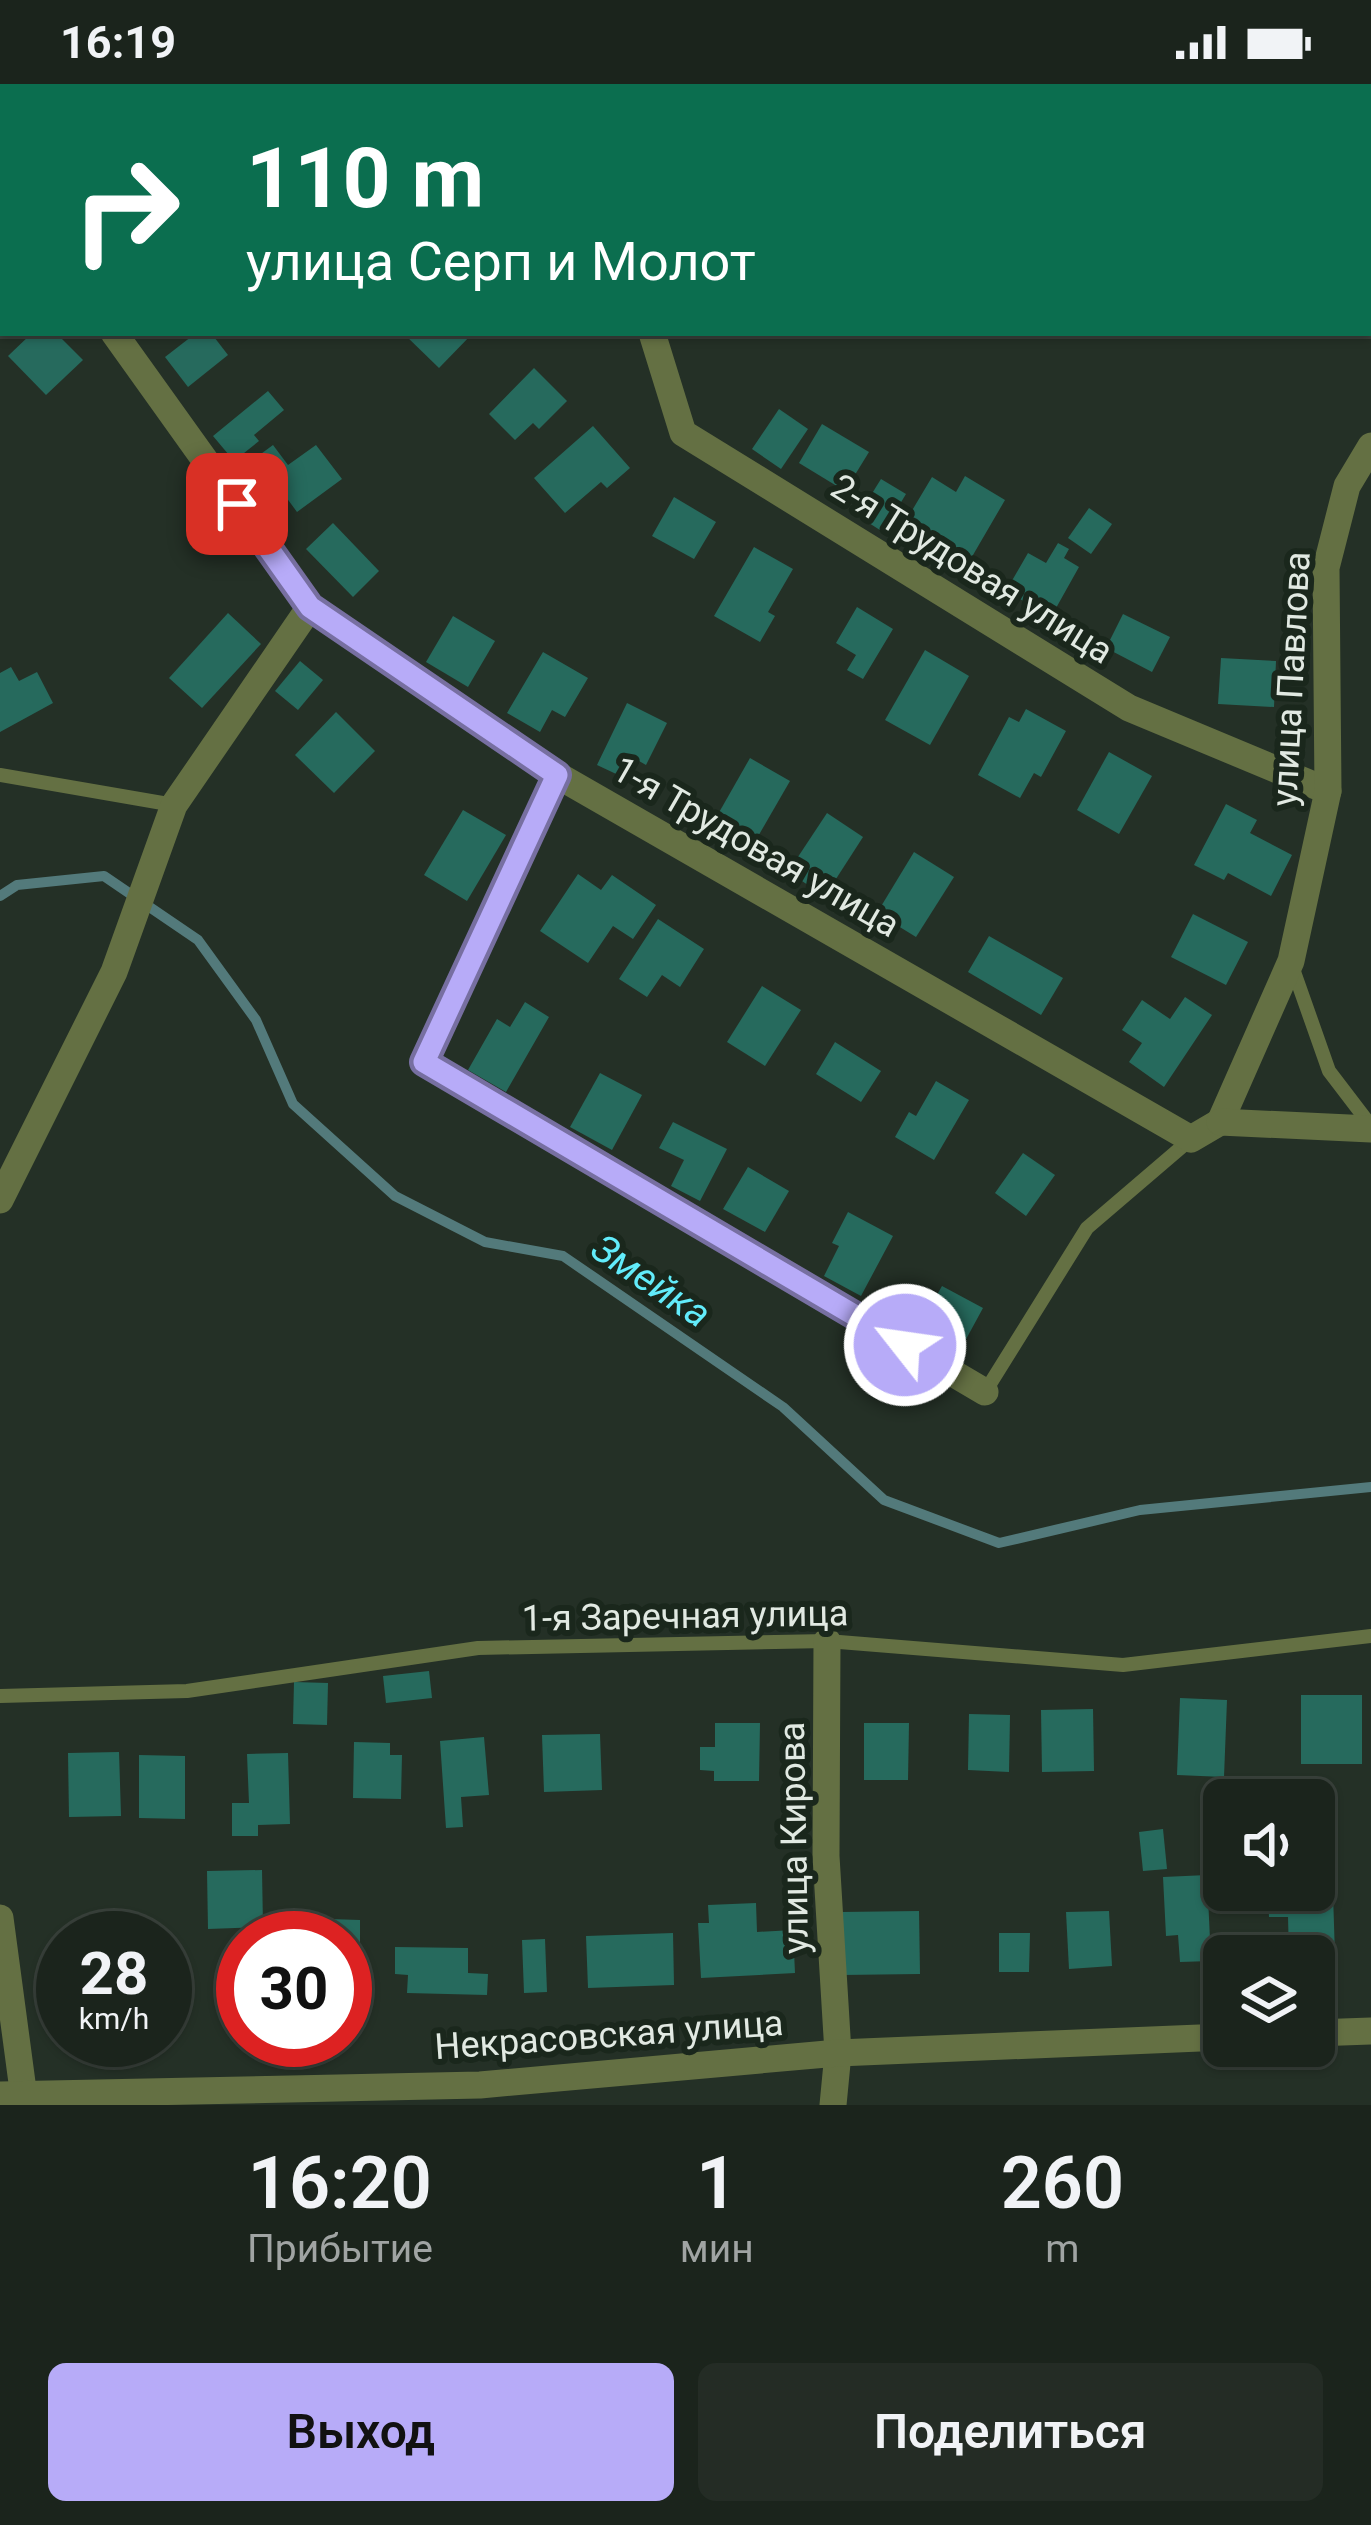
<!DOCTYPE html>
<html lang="ru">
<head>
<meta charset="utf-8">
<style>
	body { margin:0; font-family:Roboto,sans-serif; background:#242c25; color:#f1f3f6; height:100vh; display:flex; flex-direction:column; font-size:45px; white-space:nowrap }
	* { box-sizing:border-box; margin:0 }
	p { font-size:39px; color:#a0a4a3 }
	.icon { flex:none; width:66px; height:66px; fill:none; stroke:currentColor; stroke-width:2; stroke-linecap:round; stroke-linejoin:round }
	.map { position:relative; height:2021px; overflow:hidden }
	.sheet { display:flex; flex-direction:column; background:#1b241c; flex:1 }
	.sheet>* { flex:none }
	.guide { position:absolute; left:0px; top:0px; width:1371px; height:252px; box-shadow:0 3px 9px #0004,0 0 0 3px #39413b; background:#0b6e4f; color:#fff; overflow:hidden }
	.controls { position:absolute; left:1203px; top:1695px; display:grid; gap:24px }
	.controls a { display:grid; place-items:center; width:132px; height:132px; border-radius:18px; background:#1b241c; box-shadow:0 3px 9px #0004,0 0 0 3px #39413b; font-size:60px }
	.speed { position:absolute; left:36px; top:1827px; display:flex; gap:24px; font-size:60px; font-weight:700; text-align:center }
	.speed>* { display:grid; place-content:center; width:156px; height:156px; border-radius:50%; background:#1b241c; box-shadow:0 3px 9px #0004,0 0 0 3px #39413b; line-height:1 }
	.speed small { font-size:30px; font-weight:400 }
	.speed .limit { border:18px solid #d22; background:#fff; color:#111 }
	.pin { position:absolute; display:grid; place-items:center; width:102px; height:102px; color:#fff; margin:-51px; border-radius:24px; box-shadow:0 6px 18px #0006 }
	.me { position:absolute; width:132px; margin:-66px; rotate:300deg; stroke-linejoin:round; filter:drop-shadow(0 0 9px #0008) }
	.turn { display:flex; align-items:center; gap:42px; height:252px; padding:0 48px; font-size:54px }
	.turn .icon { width:156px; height:156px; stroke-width:2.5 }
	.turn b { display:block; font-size:84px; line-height:102px }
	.eta { display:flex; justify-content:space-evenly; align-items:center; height:204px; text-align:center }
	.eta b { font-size:72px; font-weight:600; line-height:84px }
	.button { display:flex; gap:24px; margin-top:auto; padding:24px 48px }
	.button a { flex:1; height:138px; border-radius:18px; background:#b7abf8; color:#111; font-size:48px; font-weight:600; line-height:138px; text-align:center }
	.button a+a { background:#242c25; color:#f1f3f6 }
	.status { display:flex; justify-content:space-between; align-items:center; height:84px; padding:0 60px; background:#1b241c; direction:ltr }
	.status svg { height:33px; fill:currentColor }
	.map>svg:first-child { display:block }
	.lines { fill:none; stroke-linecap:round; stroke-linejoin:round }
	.stream { stroke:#537a7b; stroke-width:10 }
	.building { fill:#266a5d }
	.lane { stroke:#647043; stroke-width:14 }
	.street { stroke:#647043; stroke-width:27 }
	.route-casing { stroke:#776fa1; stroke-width:30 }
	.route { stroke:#b7abf8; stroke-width:21 }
	.labels { text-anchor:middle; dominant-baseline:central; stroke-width:12; stroke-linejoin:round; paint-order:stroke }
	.street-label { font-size:36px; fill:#e1e9e2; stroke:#1a271c }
	.water-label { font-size:39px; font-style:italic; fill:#62ecfb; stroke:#1a271c }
</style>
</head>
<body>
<div class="status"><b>16:19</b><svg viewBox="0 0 49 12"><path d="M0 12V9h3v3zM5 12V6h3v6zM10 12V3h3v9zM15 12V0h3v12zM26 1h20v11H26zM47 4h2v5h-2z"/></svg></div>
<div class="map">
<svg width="1371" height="2021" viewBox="0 0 1371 2021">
	<rect width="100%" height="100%" fill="#243026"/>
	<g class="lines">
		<!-- stream -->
		<path class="stream" d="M0 812 17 801 104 792 198 856 256 936 293 1020 395 1112 485 1158 563 1172 783 1323 884 1416 999 1459 1140 1426 1371 1403"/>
	</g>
	<!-- building -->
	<g class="building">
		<path d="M32 249H56L83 276 46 311 8 272Z"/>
		<path d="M196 249H211L228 271 188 303 165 273Z"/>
		<path d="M403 249H473L439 284Z"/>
		<path d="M534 284 567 317 539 345 533 339 515 356 489 330Z"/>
		<path d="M268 307 284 326 254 351 259 357 234 377 213 352Z"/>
		<path d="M779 325 808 345 781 385 752 365Z"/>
		<path d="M822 340 869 368 845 407 799 379Z"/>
		<path d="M593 342 630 384 607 404 601 398 565 429 534 394Z"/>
		<path d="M273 361 288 381 316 361 342 395 297 428 286 413 273 423 243 383Z"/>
		<path d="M965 392 1005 416 966 483 901 445 932 393 956 408Z"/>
		<path d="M881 395 906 410 883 448 858 432Z"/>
		<path d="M674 413 716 438 694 475 652 452Z"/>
		<path d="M1089 424 1112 440 1091 470 1068 454Z"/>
		<path d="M333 439 379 487 353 513 306 465Z"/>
		<path d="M1058 459 1069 465 1064 474 1079 483 1051 533 1006 507 1028 469 1046 479Z"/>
		<path d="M754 463 793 485 768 528 775 532 760 558 714 532Z"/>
		<path d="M857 523 893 545 863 595 847 586 856 571 836 559Z"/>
		<path d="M228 529 261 560 202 624 169 594Z"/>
		<path d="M1123 530 1170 553 1152 588 1106 564Z"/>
		<path d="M453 532 495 557 468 603 426 578Z"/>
		<path d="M925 566 969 592 930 661 885 636Z"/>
		<path d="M543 568 588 594 565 633 552 626 540 648 507 629Z"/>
		<path d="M1221 574 1276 577 1274 623 1218 620Z"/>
		<path d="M300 577 323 596 298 626 275 607Z"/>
		<path d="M11 583 19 597 37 588 53 619 0 648V589Z"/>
		<path d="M627 619 667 639 646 681 639 677 629 696 597 681Z"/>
		<path d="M1026 625 1066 647 1041 693 1034 689 1020 714 978 691 1009 633 1019 638Z"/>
		<path d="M336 628 375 667 334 709 295 671Z"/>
		<path d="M1109 668 1152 692 1119 750 1077 726Z"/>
		<path d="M750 674 790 697 749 768 709 746Z"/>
		<path d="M1226 720 1257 736 1250 749 1292 771 1271 812 1228 789 1224 796 1194 781Z"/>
		<path d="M463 726 506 751 467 817 424 791Z"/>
		<path d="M827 729 863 753 825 812 788 788Z"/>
		<path d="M914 768 954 793 916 853 877 829Z"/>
		<path d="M578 790 601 806 612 791 656 821 633 855 613 842 588 879 540 847Z"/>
		<path d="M1193 830 1248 858 1226 901 1171 873Z"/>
		<path d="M658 835 704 865 680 903 662 891 647 913 619 895Z"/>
		<path d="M989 852 1063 894 1041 931 968 888Z"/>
		<path d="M762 902 801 926 765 982 727 958Z"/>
		<path d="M1185 913 1212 931 1164 1003 1129 978 1142 959 1122 946 1142 916 1170 935Z"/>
		<path d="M525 918 549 933 506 1008 468 986 497 935 510 943Z"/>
		<path d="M835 958 881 987 861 1018 816 990Z"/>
		<path d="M600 989 642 1011 612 1066 570 1043Z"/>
		<path d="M936 997 969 1016 934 1076 895 1053 909 1028 916 1032Z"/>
		<path d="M673 1038 727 1065 700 1117 671 1102 684 1076 659 1064Z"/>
		<path d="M1023 1069 1055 1091 1026 1132 995 1109Z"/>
		<path d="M748 1083 789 1107 765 1148 723 1125Z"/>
		<path d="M848 1128 893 1152 861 1212 824 1192 839 1162 832 1159Z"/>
		<path d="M942 1202 983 1224 958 1270 903 1241 917 1215 930 1223Z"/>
		<path d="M429 1587 432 1614 386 1619 383 1592Z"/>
		<path d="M294 1598 328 1599 327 1641 293 1640Z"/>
		<rect x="1301" y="1611" width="61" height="69"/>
		<path d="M1180 1614 1227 1616 1224 1693 1177 1691Z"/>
		<path d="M1093 1625 1094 1687 1042 1688 1041 1626Z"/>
		<path d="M969 1630 1010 1631 1009 1688 968 1686Z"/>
		<path d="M715 1639H760L759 1697H714V1687L700 1686V1663H715Z"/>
		<path d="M864 1639H909L908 1696H864Z"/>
		<path d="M600 1650 602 1706 544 1708 542 1651Z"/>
		<path d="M484 1653 489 1711 461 1713 463 1743 446 1744 440 1657Z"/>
		<path d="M354 1658 390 1659V1671H402L401 1715 353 1714Z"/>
		<path d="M119 1668 121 1732 69 1733 68 1669Z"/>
		<path d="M288 1669 290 1740 258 1741V1752H232V1719H249L247 1670Z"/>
		<path d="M139 1671 185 1672V1735L139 1734Z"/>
		<path d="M1163 1745 1167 1785 1143 1787 1139 1748Z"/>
		<path d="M262 1786 263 1843 208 1845 207 1787Z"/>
		<path d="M1207 1791 1211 1877 1180 1878 1178 1851 1166 1852 1163 1793Z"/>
		<path d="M1333 1809 1335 1872H1289L1288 1833H1269L1268 1811Z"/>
		<path d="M756 1819 757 1848 793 1846 795 1889 701 1894 698 1839H709L708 1821Z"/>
		<path d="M919 1827 920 1890 842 1891 841 1828Z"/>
		<path d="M1109 1827 1112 1882 1069 1885 1066 1828Z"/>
		<path d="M329 1835 360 1836V1915H345V1854H329Z"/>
		<path d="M673 1849 674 1901 588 1904 586 1852Z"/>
		<path d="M999 1849H1030L1029 1888H999Z"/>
		<path d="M545 1855 547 1908 524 1909 522 1856Z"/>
		<path d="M395 1863 468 1864V1889L488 1890 487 1911 407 1909 408 1891 395 1890Z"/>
		<rect x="222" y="1870" width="21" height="50"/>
	</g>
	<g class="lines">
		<!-- lane -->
		<g class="lane">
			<path d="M0 691 174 721"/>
			<path d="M1292 882 1329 987 1371 1042"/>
			<path d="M985 1308 1087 1144 1191 1055"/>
			<path d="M0 1612 187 1607 478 1564 827 1557 1123 1581 1371 1552"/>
		</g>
		<!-- street -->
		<g class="street">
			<path d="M382 0 386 3"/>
			<path d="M320 3 323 0"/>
			<path d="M0 88 3 92"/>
			<path d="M0 213 3 211"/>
			<path d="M114 249 310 523 557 691 1191 1055 1220 1038"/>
			<path d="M652 249 683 349 1129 624 1328 707"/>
			<path d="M557 691 425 978 985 1308"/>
			<path d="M1220 1038 1291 877 1328 707 1326 484 1347 402 1371 362"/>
			<path d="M1220 1038 1371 1045"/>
			<path d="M0 1116 114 888 174 721 310 523"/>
			<path d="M827 1557 826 1772 838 1969 833 2021"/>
			<path d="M0 1834 25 2021"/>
			<path d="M1314 1949 1371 1947"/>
			<path d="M0 2011 480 2001 838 1969 1224 1953"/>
		</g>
	</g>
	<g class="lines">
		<defs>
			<path id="route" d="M237 420 310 523 557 691 424 978 905 1261"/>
		</defs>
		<!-- route casing -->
		<use href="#route" class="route-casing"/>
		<!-- route -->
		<use href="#route" class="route"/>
	</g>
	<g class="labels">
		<!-- street labels -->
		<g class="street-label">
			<text transform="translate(972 485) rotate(32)">2-я Трудовая улица</text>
			<text transform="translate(1291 595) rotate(-87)">улица Павлова</text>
			<text transform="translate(756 763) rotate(30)">1-я Трудовая улица</text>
			<text transform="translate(685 1532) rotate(-1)">1-я Заречная улица</text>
			<text transform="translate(794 1754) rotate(-91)">улица Кирова</text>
			<text transform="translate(609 1951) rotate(-4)">Некрасовская улица</text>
		</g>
		<!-- water labels -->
		<g class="water-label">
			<text transform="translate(651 1197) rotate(34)">Змейка</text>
		</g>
	</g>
</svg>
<div class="controls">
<a><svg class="icon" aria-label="sound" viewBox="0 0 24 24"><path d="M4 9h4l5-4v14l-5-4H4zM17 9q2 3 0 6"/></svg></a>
<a><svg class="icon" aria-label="layers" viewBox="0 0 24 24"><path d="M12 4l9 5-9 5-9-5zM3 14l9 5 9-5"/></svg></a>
</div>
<div class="speed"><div>28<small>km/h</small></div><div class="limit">30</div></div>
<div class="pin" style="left:237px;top:420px;background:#d93025"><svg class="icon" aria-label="arrive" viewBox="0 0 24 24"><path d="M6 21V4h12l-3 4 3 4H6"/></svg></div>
<svg class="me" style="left:905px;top:1261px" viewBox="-20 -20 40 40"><circle r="17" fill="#b7abf8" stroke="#fff" stroke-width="3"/><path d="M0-11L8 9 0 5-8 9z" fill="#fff"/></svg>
<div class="guide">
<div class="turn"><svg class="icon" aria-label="right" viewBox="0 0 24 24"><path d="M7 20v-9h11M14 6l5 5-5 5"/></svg><div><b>110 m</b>улица Серп и Молот</div></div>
</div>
</div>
<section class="sheet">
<div class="eta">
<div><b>16:20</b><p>Прибытие</p></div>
<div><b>1</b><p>мин</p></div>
<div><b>260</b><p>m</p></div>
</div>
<div class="button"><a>Выход</a><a>Поделиться</a></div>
</section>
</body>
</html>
